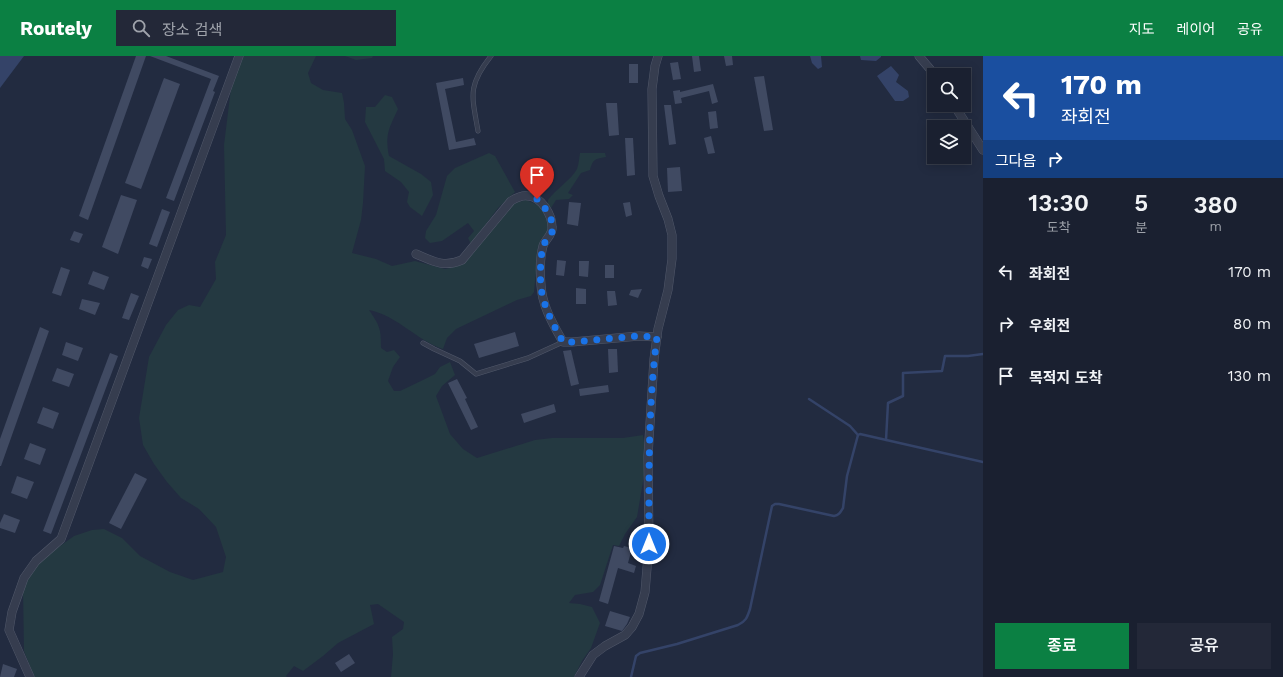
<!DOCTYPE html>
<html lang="ko">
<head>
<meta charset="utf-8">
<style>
	body { margin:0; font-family:"Work Sans","Noto Sans KR",sans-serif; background:#232838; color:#f1f3f6; height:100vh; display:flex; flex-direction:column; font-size:15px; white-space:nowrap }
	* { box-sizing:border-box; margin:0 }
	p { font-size:13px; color:#9fa3ab }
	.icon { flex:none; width:22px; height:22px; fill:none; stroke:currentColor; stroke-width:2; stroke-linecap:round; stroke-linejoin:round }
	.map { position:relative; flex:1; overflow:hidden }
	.sheet { display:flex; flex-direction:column; background:#1a2030; width:300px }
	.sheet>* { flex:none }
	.top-card { background:#1a4fa0; color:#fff; overflow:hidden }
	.controls { position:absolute; left:927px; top:12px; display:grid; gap:8px }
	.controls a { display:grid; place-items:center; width:44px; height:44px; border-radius:0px; background:#1a2030; box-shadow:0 2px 10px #0003,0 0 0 1px #383e4c; font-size:20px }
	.pin { position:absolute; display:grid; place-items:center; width:34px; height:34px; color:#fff; margin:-41px -17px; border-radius:50% 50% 50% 0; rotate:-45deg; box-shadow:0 0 4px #0007 }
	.pin .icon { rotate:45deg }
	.me { position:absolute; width:44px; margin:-22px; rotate:0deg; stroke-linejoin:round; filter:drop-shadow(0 0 3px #0008) }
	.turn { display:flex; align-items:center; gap:14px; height:84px; padding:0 12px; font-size:18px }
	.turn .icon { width:52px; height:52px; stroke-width:2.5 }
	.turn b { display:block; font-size:28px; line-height:34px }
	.then { display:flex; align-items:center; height:38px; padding:0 12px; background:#0003; gap:8px; font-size:15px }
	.eta { display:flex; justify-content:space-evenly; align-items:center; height:68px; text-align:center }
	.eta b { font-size:24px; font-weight:600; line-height:28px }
	.primary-button { display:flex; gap:8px; margin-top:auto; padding:8px 12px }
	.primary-button a { flex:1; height:46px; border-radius:0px; background:#0b8043; color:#fff; font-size:16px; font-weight:600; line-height:46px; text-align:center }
	.primary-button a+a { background:#232838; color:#f1f3f6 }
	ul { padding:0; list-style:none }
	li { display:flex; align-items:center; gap:12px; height:52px; padding:0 12px }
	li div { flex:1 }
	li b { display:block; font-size:15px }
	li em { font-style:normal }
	header { display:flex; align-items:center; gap:24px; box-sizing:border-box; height:56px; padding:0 20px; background:#0b8043; color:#fff }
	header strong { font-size:19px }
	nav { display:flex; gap:22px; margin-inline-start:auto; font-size:14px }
	.search { width:280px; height:36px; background:#232838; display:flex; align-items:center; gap:10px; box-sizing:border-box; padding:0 14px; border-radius:0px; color:#9fa3ab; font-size:15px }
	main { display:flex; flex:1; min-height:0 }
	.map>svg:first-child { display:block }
	.green { fill:#243941 }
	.water { fill:#344368 }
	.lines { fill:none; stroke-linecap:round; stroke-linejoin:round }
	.stream { stroke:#344368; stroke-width:2.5 }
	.building { fill:#404a62 }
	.service-casing { stroke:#51586a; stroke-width:5 }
	.minor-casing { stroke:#51586a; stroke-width:9 }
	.service { stroke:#363d4f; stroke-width:4 }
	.minor { stroke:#363d4f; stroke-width:8 }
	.route { stroke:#1a73e8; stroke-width:7; stroke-dasharray:0 12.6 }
</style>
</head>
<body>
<header>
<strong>Routely</strong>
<div class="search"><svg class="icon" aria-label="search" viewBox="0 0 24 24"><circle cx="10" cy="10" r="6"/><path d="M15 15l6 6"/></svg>장소 검색</div>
<nav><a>지도</a><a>레이어</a><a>공유</a></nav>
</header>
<main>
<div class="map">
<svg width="983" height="621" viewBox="0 0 983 621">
	<rect width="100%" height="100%" fill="#222b40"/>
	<!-- green -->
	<g class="green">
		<path d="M242 0H316L308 17 311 27 323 34 342 37 344 47 345 63 352 74 365 110 363 147 361 164 352 197 376 203 392 210 415 205 445 213 450 212 464 207 472 198 512 148 526 144 538 149 545 156 549 168 547 177 541 183 537 205 534 236 531 240 517 244 456 273 447 282 443 293C416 284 398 260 369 254 380 270 381 273 381 292L387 296 394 294 400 301 393 311 388 325 394 335H400L423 324 435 318 440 311 450 306 455 319 442 330 436 340 450 378 463 393 477 402 535 384 552 382H623L643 379 645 393V414L637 461 625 478 619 490 613 489 600 529 593 536 575 539 569 547 580 548 592 551 600 567 591 592 582 605 574 621H391L393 598 392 581 403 573 404 566 378 548 370 549 374 568 338 587 323 600 303 615 294 610 286 620 287 621H34L24 595 23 533 31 516 42 503 74 480 92 474 104 473 122 482 140 500 170 516 193 524 223 516 226 501 216 471 199 453 181 442 167 426 154 408 143 389 139 362 149 301 166 269 178 254 189 249 200 251 216 223 215 206 226 179 224 89 231 32Z"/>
		<path d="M345 0H373L372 2 356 4Z"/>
		<path d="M385 39 392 41 398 53C389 73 385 77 389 100L421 118 431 126 433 139 422 160 410 151 407 146 409 136 401 126 385 115 384 103 365 66 366 51H375Z"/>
		<path d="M489 97 495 100 515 136 498 152 471 188 468 182 474 175 468 167 442 185 430 187 425 182 426 175 436 159 447 120 455 112Z"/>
		<path d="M580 97H605L606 101C595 103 593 103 590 114L581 117 568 137 573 139 569 143 556 144 551 152 548 149V144C555 134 572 123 577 113 579 108 579 102 580 97Z"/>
	</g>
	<!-- water -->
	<g class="water">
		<path d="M0 0H24L0 32Z"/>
		<path d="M810 0H821L822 11 818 13 812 7Z"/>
		<path d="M860 0H881V1L876 5 861 4Z"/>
		<path d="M891 10 899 19 896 26 908 35 909 41 903 45H895L877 20Z"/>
	</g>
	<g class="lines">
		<!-- stream -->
		<g class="stream">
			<path d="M809 343 850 370 858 379"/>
			<path d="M886 384 888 347 903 340V317L942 315 945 300H968L983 298"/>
			<path d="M631 621 636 600 640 597 677 588 738 569C746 565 747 562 750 553L772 450 775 448H779L834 460C839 459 840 457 843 452L847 420 858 379 860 378 983 406"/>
		</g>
	</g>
	<!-- building -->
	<g class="building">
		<path d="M136 0H146L88 164 79 160Z"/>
		<path d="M150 0H166L219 20 213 35 215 36 174 145 166 142 211 23Z"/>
		<path d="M692 0H699L701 15 694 16Z"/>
		<path d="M724 0H732L733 9 726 10Z"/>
		<path d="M678 6 681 23 673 24 670 7Z"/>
		<rect x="629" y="8" width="9" height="19"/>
		<path d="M764 20 773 74 764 75 754 21Z"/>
		<path d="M164 22 180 28 141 133 125 127Z"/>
		<path d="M463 22 464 29 445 33 456 86 474 82 476 89 449 94 436 27Z"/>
		<path d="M713 28 718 46 712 48 709 35 681 42 682 47 675 48 673 35 680 34V36Z"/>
		<path d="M606 47H617L619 79 609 80Z"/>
		<path d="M664 49H671L676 88 669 89Z"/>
		<path d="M716 55 718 72 710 73 708 56Z"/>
		<path d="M711 80 715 97 708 98 704 82Z"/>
		<path d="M625 82H633L635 119 627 120Z"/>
		<path d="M680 111 682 135 668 136 667 112Z"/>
		<path d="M121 139 137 144 118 198 102 191Z"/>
		<path d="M569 146 581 147 578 170 567 168Z"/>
		<path d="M630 146 632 159 626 161 623 147Z"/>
		<path d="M162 153 170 156 157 191 149 188Z"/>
		<path d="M74 175 83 178 79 187 70 184Z"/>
		<path d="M144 201 152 203 148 213 141 210Z"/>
		<path d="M557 204 566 205 564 220 556 219Z"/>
		<path d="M579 205H589L588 221 579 220Z"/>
		<rect x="605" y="209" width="9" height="13"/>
		<path d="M61 211 70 214 61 240 52 237Z"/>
		<path d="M93 215 109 221 104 234 88 228Z"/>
		<path d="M576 232 586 233V248H576Z"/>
		<path d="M642 233 638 242 629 239 631 234Z"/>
		<path d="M607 235H615L617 249 608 250Z"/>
		<path d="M131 237 139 240 129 264 122 262Z"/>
		<path d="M82 243 100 247 95 259 79 253Z"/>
		<path d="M40 271 49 275 1 410H0V383Z"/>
		<path d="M515 276 519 290 479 302 474 288Z"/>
		<path d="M66 286 83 292 78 305 62 299Z"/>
		<path d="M608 293H617L618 316 609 317Z"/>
		<path d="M571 294 579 328 571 330 563 295Z"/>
		<path d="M110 297 118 300 51 478 43 475Z"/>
		<path d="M57 312 74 318 69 331 52 325Z"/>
		<path d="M457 323 467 342 465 343 478 371 471 374 448 327Z"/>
		<path d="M608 329 609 336 580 340 579 333Z"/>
		<path d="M554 348 556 356 524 367 521 358Z"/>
		<path d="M43 351 59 357 53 373 37 367Z"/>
		<path d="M30 387 46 393 40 409 24 403Z"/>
		<path d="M135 417 147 423 121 473 109 467Z"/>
		<path d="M17 420 34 426 27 443 11 437Z"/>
		<path d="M4 458 20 464 15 477 0 472V467Z"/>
		<path d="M614 490 623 492 624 490 632 492 628 507 636 510 634 517 618 512 608 548 599 545Z"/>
		<path d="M610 555 630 561 627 568 622 575 605 570Z"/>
		<path d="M349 598 355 607 341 616 335 607Z"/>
		<path d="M3 608 17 613 14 621H0Z"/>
	</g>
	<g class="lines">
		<defs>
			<g id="service">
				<path d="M478 75C472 40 467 30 491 0"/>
				<path d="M423 287 434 293 460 305 476 318 528 302 563 286"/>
			</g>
			<g id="minor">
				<path d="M919 0 935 19"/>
				<path d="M954 49 983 94"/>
				<path d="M416 198C433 205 443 212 462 204L511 145C516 142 522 139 528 140 542 141 552 159 552 171 553 179 545 183 543 190 540 201 540 218 541 229 542 250 553 268 563 286H572L639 280 657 281"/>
				<path d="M30 621 9 574 12 556 24 522 36 505 61 483 239 0"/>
				<path d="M579 621 593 599 605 590 625 579 632 571 639 558 645 536 649 488 648 400 654 303 658 273 668 234 672 203V179L668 163 659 140 653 120 652 33 655 10 658 0"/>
			</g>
		</defs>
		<!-- service casing -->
		<use href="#service" class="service-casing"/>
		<!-- minor casing -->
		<use href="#minor" class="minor-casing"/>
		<!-- service -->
		<use href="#service" class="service"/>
		<!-- minor -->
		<use href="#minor" class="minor"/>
	</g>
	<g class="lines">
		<!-- route -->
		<path class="route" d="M537 143C545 151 555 164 552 176 550 180 545 184 544 189 540 196 540 223 541 232 544 252 553 268 563 286H572L638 280 657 281C648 350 649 419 649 488"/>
	</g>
</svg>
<div class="controls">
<a><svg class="icon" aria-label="search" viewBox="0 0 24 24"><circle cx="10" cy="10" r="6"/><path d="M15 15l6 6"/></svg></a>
<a><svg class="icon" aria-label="layers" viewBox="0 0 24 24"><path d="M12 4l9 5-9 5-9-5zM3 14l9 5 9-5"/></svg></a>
</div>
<div class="pin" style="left:537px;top:143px;background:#d93025"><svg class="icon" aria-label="arrive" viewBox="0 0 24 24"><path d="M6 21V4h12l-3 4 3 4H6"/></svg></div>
<svg class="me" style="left:649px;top:488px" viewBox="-20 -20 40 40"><circle r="17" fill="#1a73e8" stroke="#fff" stroke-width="3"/><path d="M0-11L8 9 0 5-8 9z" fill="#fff"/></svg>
</div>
<section class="sheet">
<div class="top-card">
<div class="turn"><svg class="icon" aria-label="left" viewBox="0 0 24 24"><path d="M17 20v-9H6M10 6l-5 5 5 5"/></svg><div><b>170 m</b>좌회전</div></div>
<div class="then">그다음<svg class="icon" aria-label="right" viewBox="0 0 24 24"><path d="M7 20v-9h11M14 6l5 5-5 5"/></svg></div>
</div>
<div class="eta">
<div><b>13:30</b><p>도착</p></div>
<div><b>5</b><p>분</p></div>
<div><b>380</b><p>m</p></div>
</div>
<ul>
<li><svg class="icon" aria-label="left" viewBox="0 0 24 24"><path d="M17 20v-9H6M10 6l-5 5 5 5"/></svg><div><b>좌회전</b></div><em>170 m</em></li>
<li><svg class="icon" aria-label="right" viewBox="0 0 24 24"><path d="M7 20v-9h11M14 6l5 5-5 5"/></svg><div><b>우회전</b></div><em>80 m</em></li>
<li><svg class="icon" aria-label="arrive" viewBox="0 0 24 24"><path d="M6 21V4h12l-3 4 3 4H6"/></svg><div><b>목적지 도착</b></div><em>130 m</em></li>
</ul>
<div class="primary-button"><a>종료</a><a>공유</a></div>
</section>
</main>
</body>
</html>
